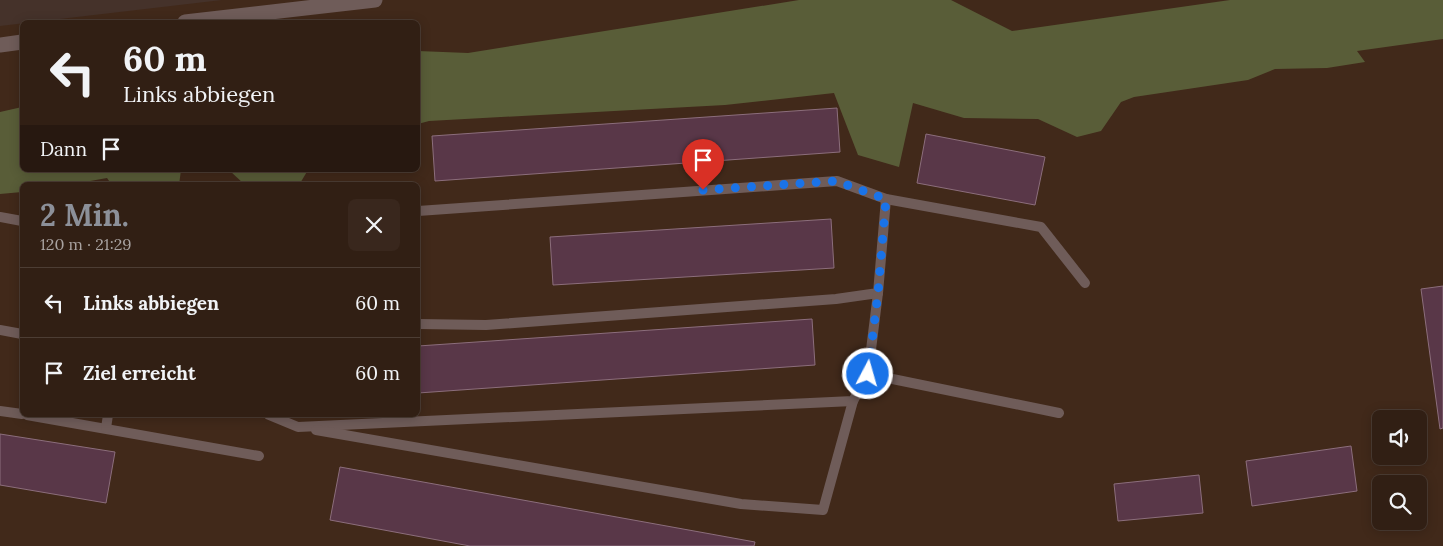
<!DOCTYPE html>
<html lang="de">
<head>
<meta charset="utf-8">
<style>
	body { margin:0; font-family:Lora,serif; background:#39271d; color:#f1f3f6; height:100vh; display:flex; flex-direction:column; font-size:19px; white-space:nowrap }
	* { box-sizing:border-box; margin:0 }
	p { font-size:16px; color:#a8a2a0 }
	.icon { flex:none; width:28px; height:28px; fill:none; stroke:currentColor; stroke-width:2; stroke-linecap:round; stroke-linejoin:round }
	.map { position:relative; flex:1; overflow:hidden }
	.side { position:absolute; left:20px; top:182px; width:400px; height:235px; display:flex; flex-direction:column; background:#311f14; border-radius:8px; box-shadow:0 2px 12px #0003,0 0 0 1px #4c3d34 }
	.side>* { flex:none }
	.banner { position:absolute; left:20px; top:20px; width:400px; height:152px; border-radius:8px; box-shadow:0 2px 12px #0003,0 0 0 1px #4c3d34; background:#311f14; color:#f1f3f6; overflow:hidden }
	.controls { position:absolute; left:1372px; top:410px; display:grid; gap:10px }
	.controls a { display:grid; place-items:center; width:55px; height:55px; border-radius:8px; background:#311f14; box-shadow:0 2px 12px #0003,0 0 0 1px #4c3d34; font-size:25px }
	.pin { position:absolute; display:grid; place-items:center; width:42px; height:42px; color:#fff; margin:-51px -21px; border-radius:50% 50% 50% 0; rotate:-45deg; box-shadow:0 0 5px #0007 }
	.pin .icon { rotate:45deg }
	.me { position:absolute; width:55px; margin:-28px; rotate:6deg; stroke-linejoin:round; filter:drop-shadow(0 0 4px #0008) }
	.turn { display:flex; align-items:center; gap:18px; height:105px; padding:0 20px; font-size:22px }
	.turn .icon { width:65px; height:65px; stroke-width:2.5 }
	.turn b { display:block; font-size:35px; line-height:42px }
	.then { display:flex; align-items:center; height:48px; padding:0 20px; background:#0003; gap:10px; font-size:19px }
	.round { display:grid; place-items:center; flex:none; width:52px; height:52px; border-radius:8px; background:#39271d }
	.overview { display:flex; align-items:center; justify-content:space-between; height:85px; padding:0 20px }
	h1 { font-size:30px; font-weight:800; line-height:38px; color:#8c9099 }
	ul { padding:0; list-style:none }
	li { display:flex; align-items:center; gap:15px; height:70px; padding:0 20px; border-top:1px solid #4c3d34 }
	li div { flex:1 }
	li b { display:block; font-size:19px }
	li em { font-style:normal }
	.map>svg:first-child { display:block }
	.industrial { fill:#45322a }
	.forest { fill:#595d38 }
	.building { fill:#593748; stroke:#8c6e7c }
	.lines { fill:none; stroke-linecap:round; stroke-linejoin:round }
	.lane { stroke:#6f5c59; stroke-width:10 }
	.street { stroke:#6f5c59; stroke-width:15 }
	.route { stroke:#1a73e8; stroke-width:9; stroke-dasharray:0 16.2 }
</style>
</head>
<body>
<div class="map">
<svg width="1443" height="546" viewBox="0 0 1443 546">
	<rect width="100%" height="100%" fill="#41291a"/>
	<!-- industrial -->
	<path class="industrial" d="M0 0H222L0 26Z"/>
	<!-- forest -->
	<g class="forest">
		<path d="M799 0H951L1012 31 1230 0H1443V39L1357 51 1365 62 1327 68 1275 69 1248 80 1134 97 1121 102 1101 131 1077 137 1038 119 964 118 913 103 899 167 858 155 834 93 725 105 429 121 418 124V51L468 53Z"/>
		<path d="M22 107V170H181L179 185H112L107 178 68 185H22V192L0 194V112Z"/>
		<path d="M229 170H308L299 185H245Z"/>
	</g>
	<!-- building -->
	<g class="building">
		<path d="M837 108 840 152 435 181 432 136Z"/>
		<path d="M926 134 1045 157 1035 205 917 183Z"/>
		<path d="M831 219 834 268 553 285 550 237Z"/>
		<path d="M1443 286V428L1440 429 1421 289Z"/>
		<path d="M812 319 815 365 418 393V346Z"/>
		<path d="M0 434 115 452 106 503 0 485Z"/>
		<path d="M1351 446 1357 491 1252 506 1246 461Z"/>
		<path d="M340 467 755 542 754 546H470L330 520Z"/>
		<path d="M1199 475 1203 513 1118 521 1114 484Z"/>
	</g>
	<g class="lines">
		<!-- lane -->
		<g class="lane">
			<path d="M418 211 837 181 886 199 1041 227 1085 283"/>
			<path d="M0 217 22 221"/>
			<path d="M418 324 486 325 836 299 878 293 886 199"/>
			<path d="M0 330 22 334"/>
			<path d="M868 374 1059 413"/>
			<path d="M0 411 22 414"/>
			<path d="M27 415 259 456"/>
			<path d="M269 415 298 427 853 401 868 374 878 293"/>
			<path d="M106 428 108 415"/>
			<path d="M316 430 741 504 823 510 853 401"/>
		</g>
		<!-- street -->
		<g class="street">
			<path d="M185 22 375 0"/>
			<path d="M0 45 22 42"/>
		</g>
	</g>
	<g class="lines">
		<!-- route -->
		<path class="route" d="M703 190 836 181 886 199 878 293 868 374"/>
	</g>
</svg>
<div class="controls">
<a><svg class="icon" aria-label="sound" viewBox="0 0 24 24"><path d="M4 9h4l5-4v14l-5-4H4zM17 9q2 3 0 6"/></svg></a>
<a><svg class="icon" aria-label="search" viewBox="0 0 24 24"><circle cx="10" cy="10" r="6"/><path d="M15 15l6 6"/></svg></a>
</div>
<div class="pin" style="left:703px;top:190px;background:#d93025"><svg class="icon" aria-label="arrive" viewBox="0 0 24 24"><path d="M6 21V4h12l-3 4 3 4H6"/></svg></div>
<svg class="me" style="left:868px;top:374px" viewBox="-20 -20 40 40"><circle r="17" fill="#1a73e8" stroke="#fff" stroke-width="3"/><path d="M0-11L8 9 0 5-8 9z" fill="#fff"/></svg>
<div class="banner">
<div class="turn"><svg class="icon" aria-label="left" viewBox="0 0 24 24"><path d="M17 20v-9H6M10 6l-5 5 5 5"/></svg><div><b>60 m</b>Links abbiegen</div></div>
<div class="then">Dann<svg class="icon" aria-label="arrive" viewBox="0 0 24 24"><path d="M6 21V4h12l-3 4 3 4H6"/></svg></div>
</div>
<section class="side">
<div class="overview"><div><h1>2 Min.</h1><p>120 m · 21:29</p></div><a class="round"><svg class="icon" aria-label="close" viewBox="0 0 24 24"><path d="M6 6l12 12M18 6L6 18"/></svg></a></div>
<ul>
<li><svg class="icon" aria-label="left" viewBox="0 0 24 24"><path d="M17 20v-9H6M10 6l-5 5 5 5"/></svg><div><b>Links abbiegen</b></div><em>60 m</em></li>
<li><svg class="icon" aria-label="arrive" viewBox="0 0 24 24"><path d="M6 21V4h12l-3 4 3 4H6"/></svg><div><b>Ziel erreicht</b></div><em>60 m</em></li>
</ul>
</section>
</div>
</body>
</html>
